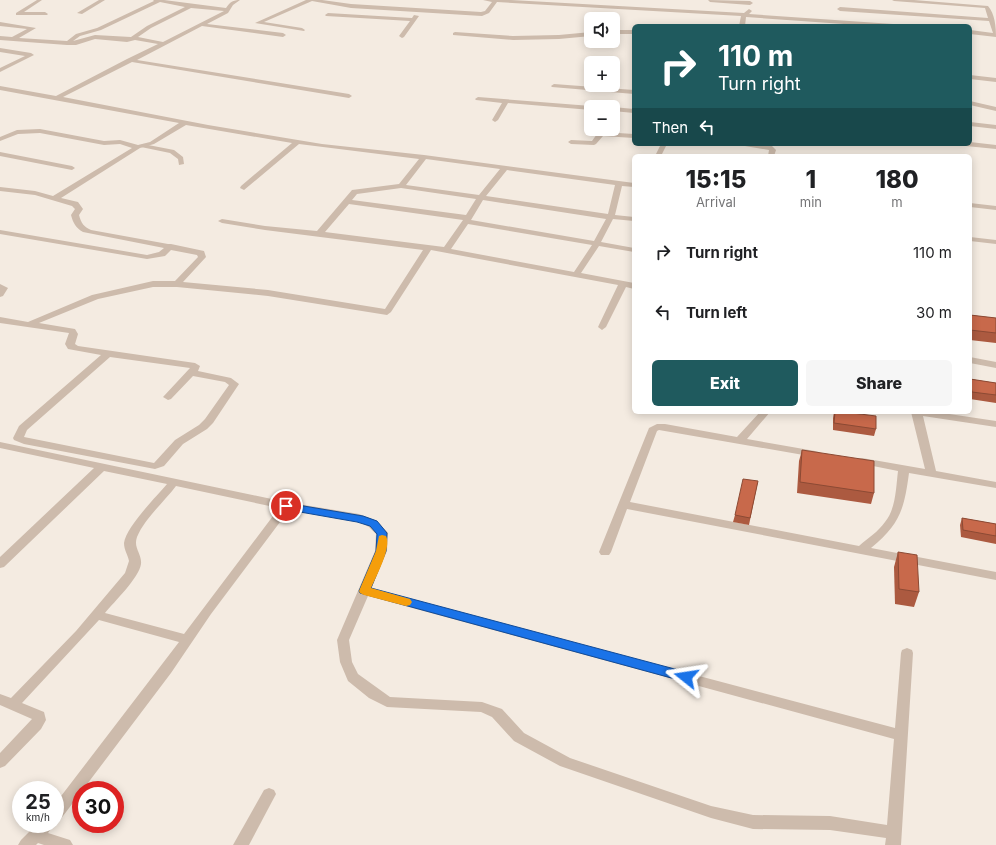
<!DOCTYPE html>
<html lang="en">
<head>
<meta charset="utf-8">
<style>
	body { margin:0; font-family:Inter,sans-serif; background:#f6f6f6; color:#202124; height:100vh; display:flex; flex-direction:column; font-size:15px; white-space:nowrap }
	* { box-sizing:border-box; margin:0 }
	p { font-size:13px; color:#757577 }
	.icon { flex:none; width:22px; height:22px; fill:none; stroke:currentColor; stroke-width:2; stroke-linecap:round; stroke-linejoin:round }
	.map { position:relative; flex:1; overflow:hidden }
	.sheet { position:absolute; left:632px; top:154px; width:340px; height:260px; display:flex; flex-direction:column; background:#fff; border-radius:6px; box-shadow:0 2px 10px #0003 }
	.sheet>* { flex:none }
	.banner { position:absolute; left:632px; top:24px; width:340px; height:122px; border-radius:6px; box-shadow:0 2px 10px #0003; background:#1f5a5e; color:#fff; overflow:hidden }
	.fabs { position:absolute; left:584px; top:12px; display:grid; gap:8px }
	.fabs a { display:grid; place-items:center; width:36px; height:36px; border-radius:6px; background:#fff; box-shadow:0 2px 10px #0003; font-size:20px }
	.speed { position:absolute; left:12px; top:781px; display:flex; gap:8px; font-size:20px; font-weight:700; text-align:center }
	.speed>* { display:grid; place-content:center; width:52px; height:52px; border-radius:50%; background:#fff; box-shadow:0 2px 10px #0003; line-height:1 }
	.speed small { font-size:10px; font-weight:400 }
	.speed .limit { border:6px solid #d22; background:#fff; color:#111 }
	.pin { position:absolute; display:grid; place-items:center; width:34px; height:34px; color:#fff; margin:-17px; border:2px solid #fff; border-radius:50%; box-shadow:0 1px 4px #0007 }
	.me { position:absolute; width:44px; margin:-22px; rotate:285deg; stroke-linejoin:round; filter:drop-shadow(0 0 3px #0008) }
	.turn { display:flex; align-items:center; gap:14px; height:84px; padding:0 20px; font-size:18px }
	.turn .icon { width:52px; height:52px; stroke-width:2.5 }
	.turn b { display:block; font-size:28px; line-height:34px }
	.then { display:flex; align-items:center; height:38px; padding:0 20px; background:#0003; gap:8px; font-size:15px }
	.eta { display:flex; justify-content:space-evenly; align-items:center; height:68px; text-align:center }
	.eta b { font-size:24px; font-weight:800; line-height:28px }
	.cta { display:flex; gap:8px; margin-top:auto; padding:8px 20px }
	.cta a { flex:1; height:46px; border-radius:6px; background:#1f5a5e; color:#fff; font-size:16px; font-weight:800; line-height:46px; text-align:center }
	.cta a+a { background:#f6f6f6; color:#202124 }
	ul { padding:0; list-style:none }
	li { display:flex; align-items:center; gap:12px; height:60px; padding:0 20px }
	li div { flex:1 }
	li b { display:block; font-size:15px }
	li em { font-style:normal }
	.map>svg:first-child { display:block }
	.lines { fill:none; stroke-linecap:round; stroke-linejoin:round }
	.service { fill:#cdbbac; fill-rule:evenodd }
	.minor { fill:#cdbbac; fill-rule:evenodd }
	.wall { fill:#ac5a40 }
	.building { fill:#c8694b; stroke:#8c4a34 }
	.route { fill:#1a73e8; stroke:#114b97 }
	.slow { fill:#f59e0b }
</style>
</head>
<body>
<div class="map">
<svg width="996" height="845" viewBox="0 0 996 845">
	<rect width="100%" height="100%" fill="#f4ebe1"/>
	<g class="lines">
		<!-- service -->
		<path class="service" d="M143 144 174 150 183 157 184 164 179 165 178 159 170 153 141 147 140 146Z"/>
		<!-- minor -->
		<g class="minor">
			<path d="M37 0H42L24 12H45L48 14 47 15H16V13Z"/>
			<path d="M99 0H105L82 14 77 13Z"/>
			<path d="M153 0H164L226 8C230 2 233 0 240 0L233 5 228 13 207 24 283 33 286 35 283 37 202 26 137 60 349 94 352 96 349 98 132 62 63 97 208 125 322 144 424 155 634 183V187L622 186 615 215 634 217V221L613 219 601 242 634 248V252L599 246 581 273 634 283V289L626 287 606 327 602 330 598 327 618 285 431 250 391 312 387 315 268 296 177 287H153L98 299 39 323 75 329 78 334 75 344 78 346 195 363 200 366 198 371 231 378 239 384 213 423 207 429 183 444 164 466 155 469 24 444 14 440 13 438 19 426 101 355 68 349 65 344 69 333 0 323V317L28 322 92 295 153 281H175L198 257 197 255 171 250 165 256 147 259 0 234V230L147 255 159 252 164 248 83 232C76 228 73 223 71 215L75 209 72 206 35 195 0 191V187L35 191 53 196 132 148 120 144 104 145 40 133 18 134 0 141V137L17 130 40 129 104 141 120 140 138 145 150 142 179 123 0 90V86L56 96 127 59 158 44 135 40 127 42 95 39 76 45H67L0 40V36L12 37 27 29 0 26V22L36 28 19 38 67 41 76 34 97 28 154 1ZM160 2 185 7 147 26 131 37 95 35 73 41 80 36 101 30ZM191 8 224 11 163 42 138 37 151 28ZM186 125 292 143 241 186 240 188 244 190 299 144 419 159 399 184 352 190 317 231 265 226 222 219 218 221 222 223 265 230 423 250 385 309 268 290 183 282 206 257 204 251 171 244H168L91 230C84 227 81 223 79 215L83 209 78 202 61 198 140 148 154 144ZM426 159 500 169 479 195 406 185ZM507 170 615 185 608 214 486 196ZM401 188 476 199 466 215 352 200 357 194ZM483 200 606 219 594 241 471 220ZM349 204 463 220 444 247 325 232ZM468 224 592 245 574 272 451 249ZM110 357 190 368 163 397 168 400 171 399 193 376 225 382 229 385 205 419 199 425 175 440 154 463 24 437 27 430Z"/>
			<path d="M306 0H322L351 4 481 12 485 11 492 2 483 0H511L744 13 749 9 752 11 749 14 893 24 896 26H872L746 17 745 26H739L741 16 497 2 489 13 482 16 351 8 312 1 264 22 302 28 305 30 304 31 255 23Z"/>
			<path d="M708 0 750 1 753 3 750 5 710 2Z"/>
			<path d="M892 0H914L988 6C995 14 996 27 996 37L970 34V30L993 33 989 21 840 11 837 9 840 7 988 18 985 8 894 1Z"/>
			<path d="M328 13 412 18 414 15 419 16 404 37 402 38 399 36 410 21 326 16 325 15Z"/>
			<rect x="613" y="30" width="21" height="4"/>
			<path d="M455 32 513 36 559 35 591 32V36L559 39 513 40 453 35V33Z"/>
			<path d="M0 48 31 53 34 55 0 72V68L25 56 0 52Z"/>
			<path d="M970 75 996 78V82L970 79Z"/>
			<path d="M554 84 634 90V94L552 87 551 86Z"/>
			<path d="M478 97 591 106 593 107H591V110L508 103 498 120 495 122 492 120 502 103 476 100 475 99Z"/>
			<path d="M970 101 996 107V111L970 105Z"/>
			<path d="M613 107 634 109V113L613 111Z"/>
			<path d="M970 122 996 125V129L970 126Z"/>
			<path d="M602 132 634 134V138L603 136 596 144 594 145 571 144 568 142 571 140 592 141 597 134Z"/>
			<path d="M970 142 996 145V149L966 146 963 144H970Z"/>
			<path d="M661 144H667L661 156H655Z"/>
			<path d="M742 144 772 146 776 150 774 156H768L769 150 745 146Z"/>
			<path d="M0 152 72 166 75 168 72 170 0 156Z"/>
			<path d="M970 203 996 206V210L970 207Z"/>
			<path d="M970 237 996 240V244L970 241Z"/>
			<path d="M0 284 8 288 3 296 0 297Z"/>
			<path d="M970 357 996 362V368L970 363Z"/>
			<path d="M760 412H770L747 439 815 451 819 452 820 454 819 456 815 457 659 430 657 431 630 502 859 546C868 538 878 532 885 522 896 509 896 487 898 471L858 463 857 461 858 459 862 458 925 469 911 412H936L996 421V427L923 416 936 471 996 482V488L909 473C904 510 900 524 871 548L996 572V580L627 509 611 552 609 555H601L599 552 649 428 657 424H665L737 437Z"/>
			<path d="M0 442 286 502 359 514 377 521 388 533 387 551 371 589 895 728 901 653 902 650 907 648 912 650 913 653 901 845H885L886 838 830 830 753 829 711 818 560 766 514 741 492 717 481 712 387 707 369 698 348 681 340 662 337 640 375 551 376 534 369 527 357 521 289 510 211 614 171 673 60 820 55 821V804L179 642 99 620 22 703 44 712 46 720 41 729 5 766 0 768V753L32 719 0 705V694L11 698 76 631 125 573 129 561C128 555 124 550 124 543 126 527 156 497 167 484L104 471 4 567 0 568V557L94 468 0 448ZM176 486 279 508 184 634 105 613C114 602 139 578 141 564 142 554 133 548 137 537 145 518 164 502 176 486ZM368 596 894 739 887 825 830 816 753 815 711 806 570 758 524 733 502 709 482 702 390 697 358 674 352 662 349 640Z"/>
			<path d="M269 788 274 790 276 794 249 845H233L264 790Z"/>
			<path d="M37 824H54L48 833 70 840 73 845H44L38 843 36 845H18L21 840Z"/>
		</g>
	</g>
	<!-- wall -->
	<g class="wall">
		<path d="M970 315 996 318V343L970 340Z"/>
		<path d="M970 379 996 383V403L970 399Z"/>
		<path d="M834 412 876 429 874 436 833 430V418Z"/>
		<path d="M802 450 874 493 871 504 797 493 799 461Z"/>
		<path d="M758 481 749 525 733 522 735 515Z"/>
		<path d="M962 518 996 524V544L961 537 960 525Z"/>
		<path d="M898 552 919 592 914 607 895 604 894 567Z"/>
	</g>
	<!-- building -->
	<g class="building">
		<path d="M970 315 996 318V333L970 330Z"/>
		<path d="M970 379 996 383V395L972 392 971 386H970Z"/>
		<path d="M835 412H844L876 416V429L834 423Z"/>
		<path d="M802 450 874 461V493L800 482Z"/>
		<path d="M743 479 758 481 750 518 735 515Z"/>
		<path d="M962 518 996 524V536L963 530Z"/>
		<path d="M898 552 917 555 919 592 899 589Z"/>
	</g>
	<!-- route -->
	<path class="route" d="M286 503 363 516 377 521 387 533 386 551 371 588 686 672 691 674 692 677 691 680 686 682 360 593 359 591 376 551 377 534 370 526 357 522 283 509 281 506Z"/>
	<!-- slow -->
	<path class="slow" d="M382 535 386 536C392 547 376 577 371 588L410 599 412 602 410 605 406 606 364 595 360 593 359 591 376 551 379 536Z"/>
</svg>
<div class="fabs">
<a><svg class="icon" aria-label="sound" viewBox="0 0 24 24"><path d="M4 9h4l5-4v14l-5-4H4zM17 9q2 3 0 6"/></svg></a>
<a>+</a>
<a>−</a>
</div>
<div class="speed"><div>25<small>km/h</small></div><div class="limit">30</div></div>
<div class="pin" style="left:286px;top:506px;background:#d93025"><svg class="icon" aria-label="arrive" viewBox="0 0 24 24"><path d="M6 21V4h12l-3 4 3 4H6"/></svg></div>
<svg class="me" style="left:686px;top:677px" viewBox="-20 -20 40 40"><path d="M0-17L14 15 0 8-14 15z" fill="#1a73e8" stroke="#fff" stroke-width="4"/></svg>
<div class="banner">
<div class="turn"><svg class="icon" aria-label="right" viewBox="0 0 24 24"><path d="M7 20v-9h11M14 6l5 5-5 5"/></svg><div><b>110 m</b>Turn right</div></div>
<div class="then">Then<svg class="icon" aria-label="left" viewBox="0 0 24 24"><path d="M17 20v-9H6M10 6l-5 5 5 5"/></svg></div>
</div>
<section class="sheet">
<div class="eta">
<div><b>15:15</b><p>Arrival</p></div>
<div><b>1</b><p>min</p></div>
<div><b>180</b><p>m</p></div>
</div>
<ul>
<li><svg class="icon" aria-label="right" viewBox="0 0 24 24"><path d="M7 20v-9h11M14 6l5 5-5 5"/></svg><div><b>Turn right</b></div><em>110 m</em></li>
<li><svg class="icon" aria-label="left" viewBox="0 0 24 24"><path d="M17 20v-9H6M10 6l-5 5 5 5"/></svg><div><b>Turn left</b></div><em>30 m</em></li>
</ul>
<div class="cta"><a>Exit</a><a>Share</a></div>
</section>
</div>
</body>
</html>
